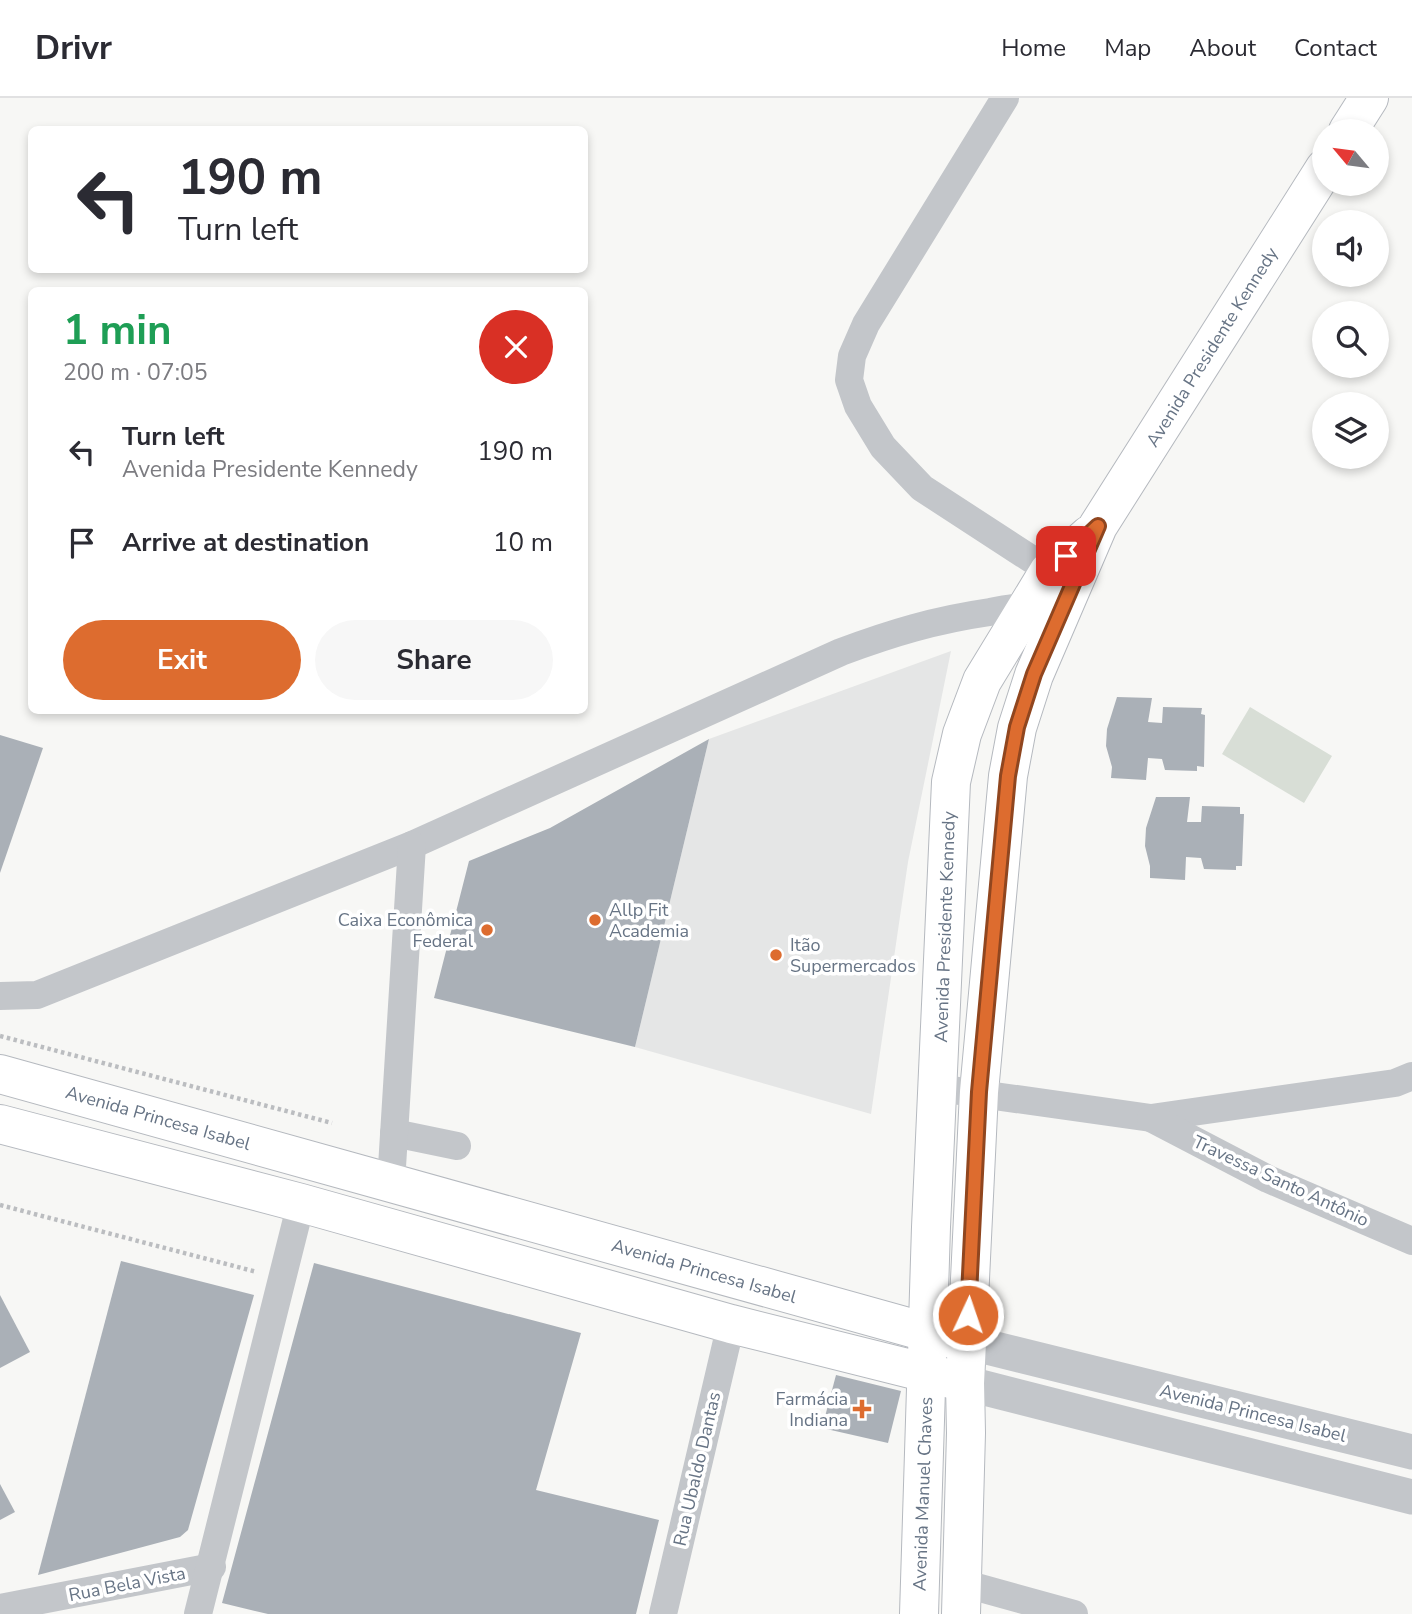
<!DOCTYPE html>
<html lang="en">
<head>
<meta charset="utf-8">
<style>
	body { margin:0; font-family:"Nunito Sans",sans-serif; background:#f7f7f7; color:#2b2b33; height:100vh; display:flex; flex-direction:column; font-size:26px; white-space:nowrap }
	* { box-sizing:border-box; margin:0 }
	p { font-size:23px; color:#7c7c81 }
	.icon { flex:none; width:38px; height:38px; fill:none; stroke:currentColor; stroke-width:2; stroke-linecap:round; stroke-linejoin:round }
	.map { position:relative; flex:1; overflow:hidden }
	.sheet { position:absolute; left:28px; top:189px; width:560px; height:427px; display:flex; flex-direction:column; background:#fff; border-radius:10px; box-shadow:0 4px 10px #0003 }
	.sheet>* { flex:none }
	.guide { position:absolute; left:28px; top:28px; width:560px; height:147px; border-radius:10px; box-shadow:0 4px 10px #0003; background:#fff; color:#2b2b33; overflow:hidden }
	.needle { width:46px; rotate:299deg }
	.controls { position:absolute; left:1312px; top:21px; display:grid; gap:14px }
	.controls a { display:grid; place-items:center; width:77px; height:77px; border-radius:50%; background:#fff; box-shadow:0 4px 10px #0003; font-size:35px }
	.pin { position:absolute; display:grid; place-items:center; width:60px; height:60px; color:#fff; margin:-30px; border-radius:14px; box-shadow:0 4px 10px #0006 }
	.me { position:absolute; width:77px; margin:-38px; rotate:3deg; stroke-linejoin:round; filter:drop-shadow(0 0 5px #0008) }
	.turn { display:flex; align-items:center; gap:24px; height:147px; padding:0 35px; font-size:32px }
	.turn .icon { width:91px; height:91px; stroke-width:2.5 }
	.turn b { display:block; font-size:49px; line-height:60px }
	.round { display:grid; place-items:center; flex:none; width:74px; height:74px; border-radius:37px; background:#f7f7f7 }
	.headline { display:flex; align-items:center; justify-content:space-between; height:119px; padding:0 35px }
	h1 { font-size:42px; font-weight:700; line-height:52px; color:#1e9e55 }
	.button { display:flex; gap:14px; margin-top:auto; padding:14px 35px }
	.button a { flex:1; height:80px; border-radius:42px; background:#dd6c2f; color:#fff; font-size:28px; font-weight:700; line-height:80px; text-align:center }
	.button a+a { background:#f7f7f7; color:#2b2b33 }
	ul { padding:0; list-style:none }
	li { display:flex; align-items:center; gap:21px; height:91px; padding:0 35px }
	li div { flex:1 }
	li b { display:block; font-size:26px }
	li em { font-style:normal }
	header { display:flex; align-items:center; gap:42px; box-sizing:border-box; height:98px; padding:0 35px; background:#fff; border-bottom:2px solid #e1e1e2 }
	header strong { font-size:33px }
	nav { display:flex; gap:38px; margin-inline-start:auto; font-size:24px }
	.map>svg:first-child { display:block }
	.built { fill:#e5e6e6 }
	.green { fill:#d8ded6 }
	.building { fill:#aab0b7 }
	.lines { fill:none; stroke-linecap:round; stroke-linejoin:round }
	.secondary-casing { stroke:#b5b9bf; stroke-width:40 }
	.path { stroke:#bbbdc0; stroke-width:4.5; stroke-dasharray:3.5 3.5; stroke-linecap:butt }
	.minor { stroke:#c3c6ca; stroke-width:28 }
	.tertiary { stroke:#c3c6ca; stroke-width:35 }
	.secondary { stroke:#fff; stroke-width:38 }
	.route-casing { stroke:#90461f; stroke-width:18 }
	.route { stroke:#dd6c2f; stroke-width:12 }
	.poi-dot { fill:#dd6c2f; stroke:#fff; stroke-width:2.5 }
	.labels { text-anchor:middle; dominant-baseline:central; stroke-width:7; stroke-linejoin:round; paint-order:stroke }
	.street-label { font-size:18px; fill:#677485; stroke:#fff }
	.poi-label { font-size:18px; fill:#677485; stroke:#fff; text-anchor:start }
</style>
</head>
<body>
<header>
<strong>Drivr</strong>
<nav><a>Home</a><a>Map</a><a>About</a><a>Contact</a></nav>
</header>
<div class="map">
<svg width="1412" height="1516" viewBox="0 0 1412 1516">
	<rect width="100%" height="100%" fill="#f7f7f5"/>
	<!-- built -->
	<path class="built" d="M951 553 908 764 871 1016 635 949 709 641Z"/>
	<!-- green -->
	<path class="green" d="M1250 609 1332 658 1304 705 1222 656Z"/>
	<!-- building -->
	<g class="building">
		<path d="M1117 599 1152 600 1148 624 1162 625 1163 609 1202 610 1201 616 1205 617 1204 669 1197 668V673L1165 672 1162 661 1148 660 1146 682 1111 680 1112 669 1106 648 1107 631Z"/>
		<path d="M0 637 43 650 0 775Z"/>
		<path d="M709 641 635 949 434 900 469 763 550 730Z"/>
		<path d="M1156 699H1190L1187 724H1201L1202 708 1240 709V716H1244L1242 768H1236V772L1204 771 1201 760 1186 759 1185 782 1150 780V768L1145 748 1146 730Z"/>
		<path d="M121 1163 254 1197 188 1432 180 1439 38 1477Z"/>
		<path d="M314 1165 581 1235 536 1392 659 1422 636 1516H268L222 1505Z"/>
		<path d="M0 1197 30 1254 0 1270Z"/>
		<path d="M836 1277 901 1293 888 1345 822 1330Z"/>
		<path d="M0 1386 15 1414 0 1422Z"/>
	</g>
	<g class="lines">
		<defs>
			<g id="secondary">
				<path d="M1348 33 1369 0"/>
				<path d="M0 976 951 1241"/>
				<path d="M0 1026 301 1105 731 1226 951 1281"/>
				<path d="M919 1516 931 1129 951 684 962 636 982 583 1049 473 1089 437"/>
				<path d="M961 1516 966 1335 965 1285 979 994 1008 678 1017 630 1034 577 1098 428 1325 70"/>
			</g>
		</defs>
		<!-- secondary casing -->
		<use href="#secondary" class="secondary-casing"/>
		<!-- path -->
		<g class="path">
			<path d="M0 938 332 1025"/>
			<path d="M0 1107 257 1174"/>
		</g>
		<!-- minor -->
		<g class="minor">
			<path d="M1005 0 866 226 852 258 849 282 858 308 883 349 922 390 1065 483"/>
			<path d="M0 898 37 897 412 747 841 554C892 535 935 522 990 514 1006 511 1022 508 1039 509"/>
			<path d="M938 990 1151 1020 1395 985 1412 978"/>
			<path d="M1151 1020 1268 1081 1412 1143"/>
			<path d="M394 1035 457 1048"/>
			<path d="M391 1085 412 747"/>
			<path d="M962 1485 1074 1516"/>
			<path d="M0 1510 212 1469"/>
			<path d="M198 1516 301 1105"/>
			<path d="M663 1516 731 1226"/>
		</g>
		<!-- tertiary -->
		<g class="tertiary">
			<path d="M967 1244 1412 1354"/>
			<path d="M965 1285 1412 1399"/>
		</g>
		<!-- secondary -->
		<use href="#secondary" class="secondary"/>
	</g>
	<g class="lines">
		<defs>
			<path id="route" d="M968 1217 979 994 1008 678 1017 629 1034 576 1098 428 1066 458"/>
		</defs>
		<!-- route casing -->
		<use href="#route" class="route-casing"/>
		<!-- route -->
		<use href="#route" class="route"/>
	</g>
	<!-- markers -->
	<g class="poi-dot">
		<circle cx="595" cy="822" r="7"/>
		<circle cx="487" cy="832" r="7"/>
		<circle cx="776" cy="857" r="7"/>
		<path d="M858.5 1300.5h7v7h7v7h-7v7h-7v-7h-7v-7h7z"/>
	</g>
	<g class="labels">
		<!-- street labels -->
		<g class="street-label">
			<text transform="translate(1212 249) rotate(-58)">Avenida Presidente Kennedy</text>
			<text transform="translate(945 829) rotate(-88)">Avenida Presidente Kennedy</text>
			<text transform="translate(158 1020) rotate(16)">Avenida Princesa Isabel</text>
			<text transform="translate(1281 1083) rotate(25)">Travessa Santo Antônio</text>
			<text transform="translate(704 1173) rotate(16)">Avenida Princesa Isabel</text>
			<text transform="translate(1253 1315) rotate(14)">Avenida Princesa Isabel</text>
			<text transform="translate(697 1371) rotate(-77)">Rua Ubaldo Dantas</text>
			<text transform="translate(923 1396) rotate(-88)">Avenida Manuel Chaves</text>
			<text transform="translate(127 1486) rotate(-11)">Rua Bela Vista</text>
		</g>
		<!-- poi labels -->
		<g class="poi-label">
			<text x="609" y="812">Allp Fit<tspan x="609" dy="21">Academia</tspan></text>
			<text x="473" y="822" text-anchor="end">Caixa Econômica<tspan x="473" dy="21">Federal</tspan></text>
			<text x="790" y="847">Itão<tspan x="790" dy="21">Supermercados</tspan></text>
			<text x="848" y="1301" text-anchor="end">Farmácia<tspan x="848" dy="21">Indiana</tspan></text>
		</g>
	</g>
</svg>
<div class="controls">
<a><svg class="needle" viewBox="-14 -14 28 28"><path d="M0-13l5 13h-10z" fill="#e53935"/><path d="M0 13l5-13h-10z" fill="#7c7c81"/></svg></a>
<a><svg class="icon" aria-label="sound" viewBox="0 0 24 24"><path d="M4 9h4l5-4v14l-5-4H4zM17 9q2 3 0 6"/></svg></a>
<a><svg class="icon" aria-label="search" viewBox="0 0 24 24"><circle cx="10" cy="10" r="6"/><path d="M15 15l6 6"/></svg></a>
<a><svg class="icon" aria-label="layers" viewBox="0 0 24 24"><path d="M12 4l9 5-9 5-9-5zM3 14l9 5 9-5"/></svg></a>
</div>
<div class="pin" style="left:1066px;top:458px;background:#d93025"><svg class="icon" aria-label="arrive" viewBox="0 0 24 24"><path d="M6 21V4h12l-3 4 3 4H6"/></svg></div>
<svg class="me" style="left:968px;top:1217px" viewBox="-20 -20 40 40"><circle r="17" fill="#dd6c2f" stroke="#fff" stroke-width="3"/><path d="M0-11L8 9 0 5-8 9z" fill="#fff"/></svg>
<div class="guide">
<div class="turn"><svg class="icon" aria-label="left" viewBox="0 0 24 24"><path d="M17 20v-9H6M10 6l-5 5 5 5"/></svg><div><b>190 m</b>Turn left</div></div>
</div>
<section class="sheet">
<div class="headline"><div><h1>1 min</h1><p>200 m · 07:05</p></div><a class="round" style="background:#d93025;color:#fff"><svg class="icon" aria-label="close" viewBox="0 0 24 24"><path d="M6 6l12 12M18 6L6 18"/></svg></a></div>
<ul>
<li><svg class="icon" aria-label="left" viewBox="0 0 24 24"><path d="M17 20v-9H6M10 6l-5 5 5 5"/></svg><div><b>Turn left</b><p>Avenida Presidente Kennedy</p></div><em>190 m</em></li>
<li><svg class="icon" aria-label="arrive" viewBox="0 0 24 24"><path d="M6 21V4h12l-3 4 3 4H6"/></svg><div><b>Arrive at destination</b></div><em>10 m</em></li>
</ul>
<div class="button"><a>Exit</a><a>Share</a></div>
</section>
</div>
</body>
</html>
